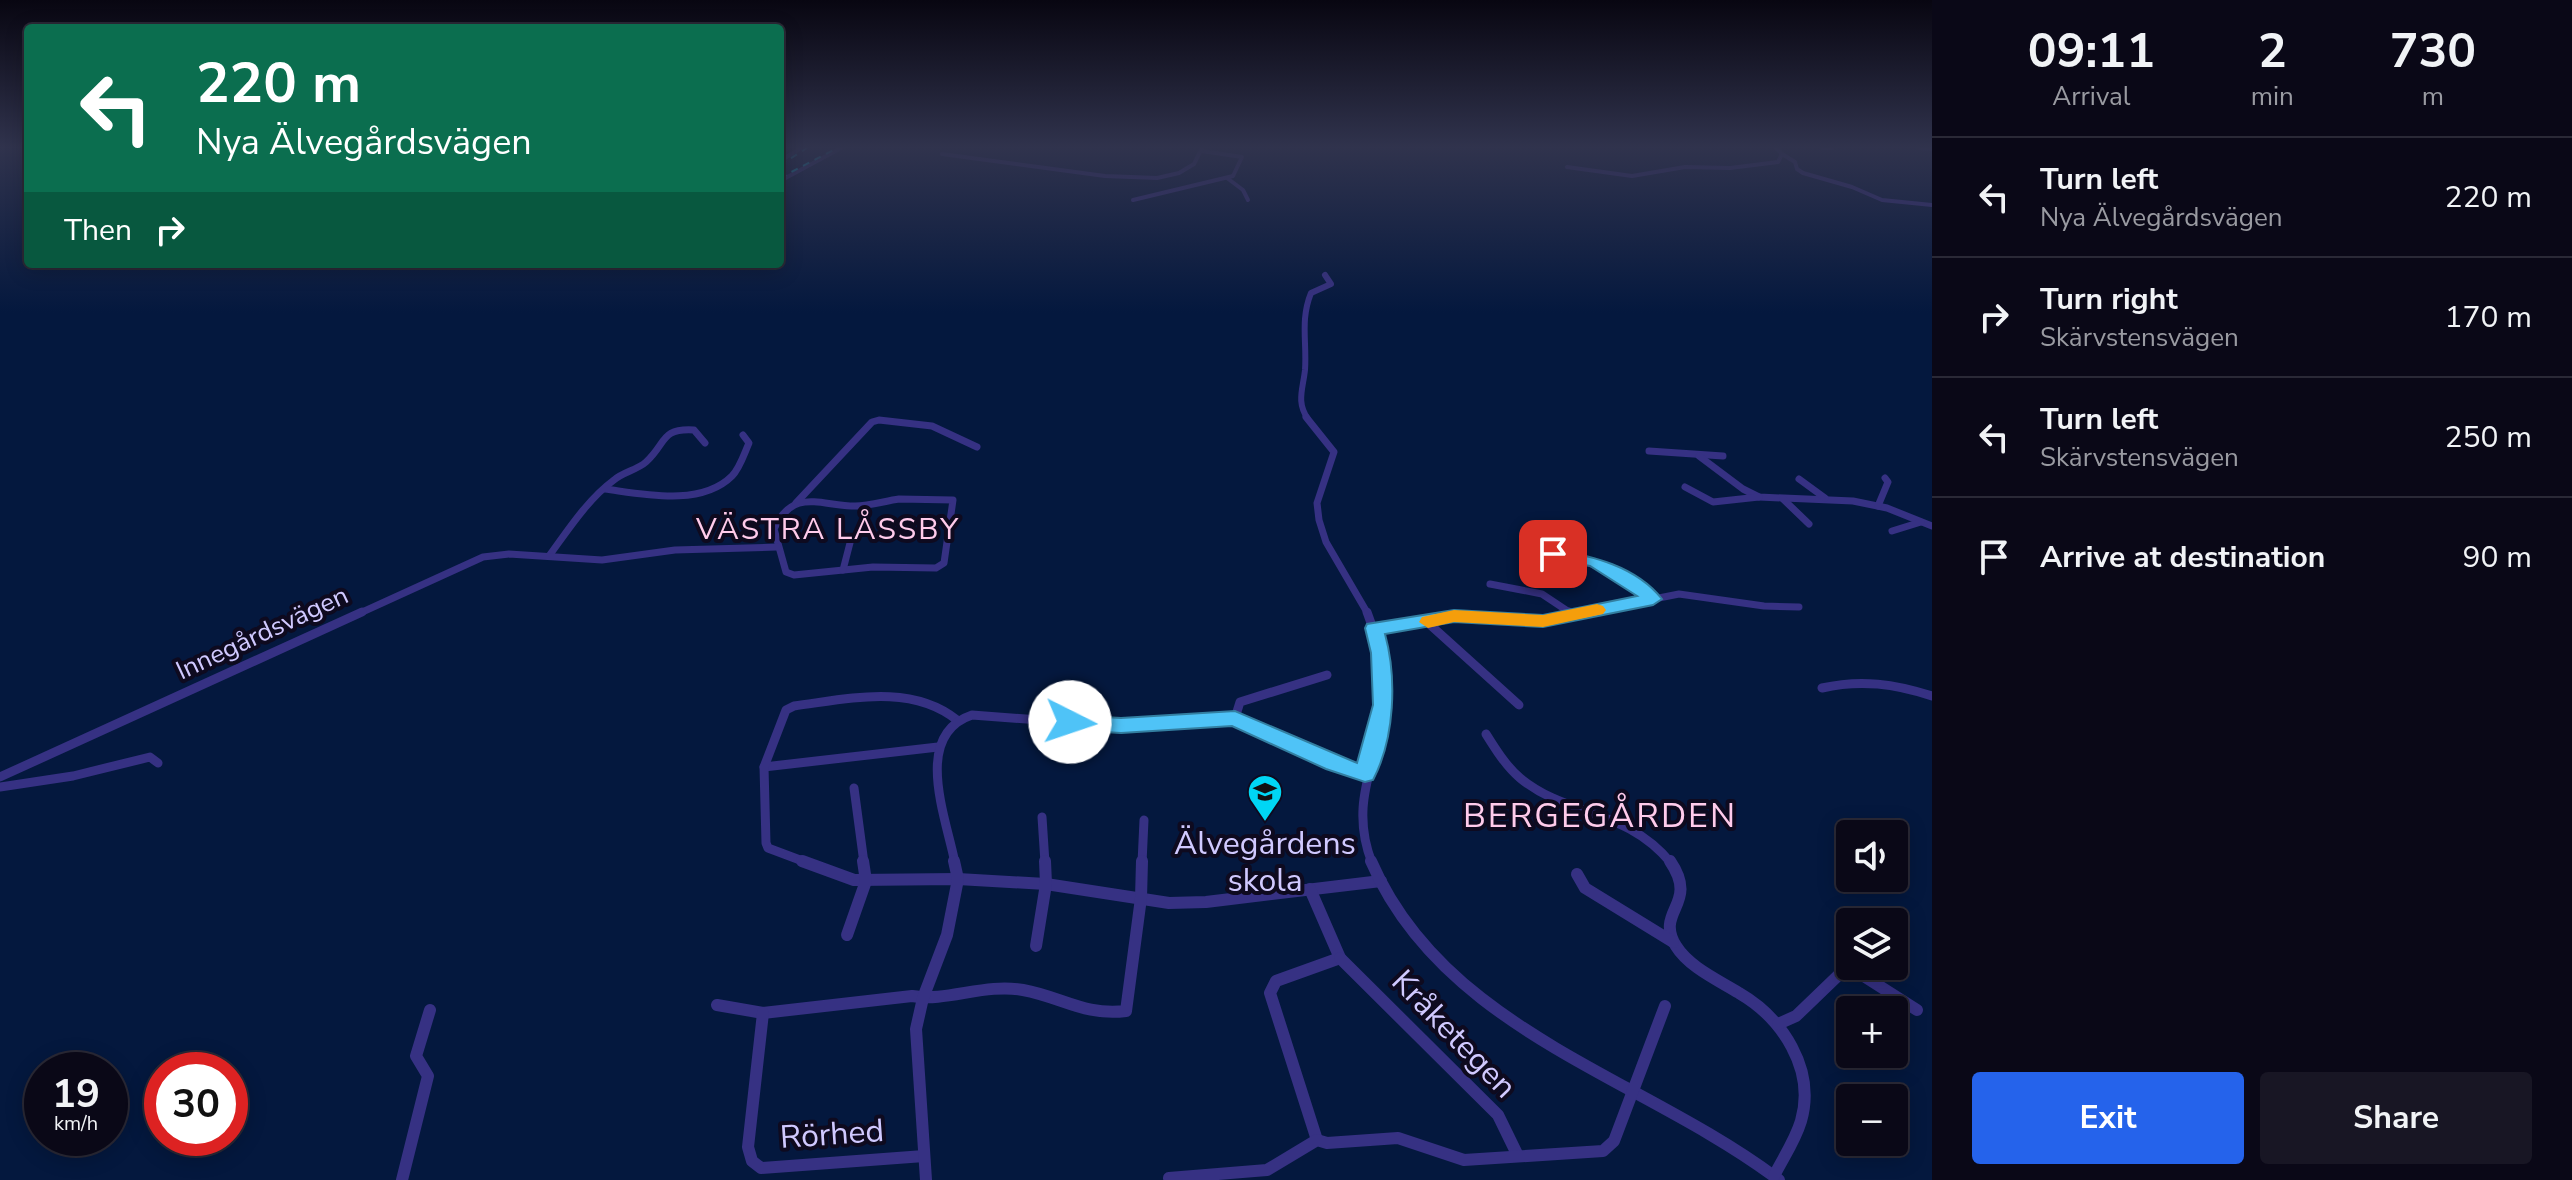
<!DOCTYPE html>
<html lang="en">
<head>
<meta charset="utf-8">
<style>
	body { margin:0; font-family:"Nunito Sans",sans-serif; background:#181624; color:#f1f3f6; height:100vh; display:flex; flex-direction:column; font-size:30px; white-space:nowrap }
	* { box-sizing:border-box; margin:0 }
	p { font-size:26px; color:#999aa1 }
	.icon { flex:none; width:44px; height:44px; fill:none; stroke:currentColor; stroke-width:2; stroke-linecap:round; stroke-linejoin:round }
	.map { position:relative; flex:1; overflow:hidden }
	.sheet { display:flex; flex-direction:column; background:#0a0817; width:640px }
	.sheet>* { flex:none }
	.banner { position:absolute; left:24px; top:24px; width:760px; height:244px; border-radius:8px; box-shadow:0 4px 20px #0003,0 0 0 2px #2a2936; background:#0b6e4f; color:#fff; overflow:hidden }
	.fabs { position:absolute; left:1836px; top:820px; display:grid; gap:16px }
	.fabs a { display:grid; place-items:center; width:72px; height:72px; border-radius:8px; background:#0a0817; box-shadow:0 4px 20px #0003,0 0 0 2px #2a2936; font-size:40px }
	.speed { position:absolute; left:24px; top:1052px; display:flex; gap:16px; font-size:40px; font-weight:700; text-align:center }
	.speed>* { display:grid; place-content:center; width:104px; height:104px; border-radius:50%; background:#0a0817; box-shadow:0 4px 20px #0003,0 0 0 2px #2a2936; line-height:1 }
	.speed small { font-size:20px; font-weight:400 }
	.speed .limit { border:12px solid #d22; background:#fff; color:#111 }
	.pin { position:absolute; display:grid; place-items:center; width:68px; height:68px; color:#fff; margin:-34px; border-radius:16px; box-shadow:0 4px 12px #0006 }
	.me { position:absolute; width:88px; margin:-44px; rotate:94deg; stroke-linejoin:round; filter:drop-shadow(0 0 6px #0008) }
	.turn { display:flex; align-items:center; gap:28px; height:168px; padding:0 40px; font-size:36px }
	.turn .icon { width:104px; height:104px; stroke-width:2.5 }
	.turn b { display:block; font-size:56px; line-height:68px }
	.then { display:flex; align-items:center; height:76px; padding:0 40px; background:#0003; gap:16px; font-size:30px }
	.eta { display:flex; justify-content:space-evenly; align-items:center; height:136px; text-align:center }
	.eta b { font-size:48px; font-weight:700; line-height:56px }
	.action { display:flex; gap:16px; margin-top:auto; padding:16px 40px }
	.action a { flex:1; height:92px; border-radius:8px; background:#2563eb; color:#fff; font-size:32px; font-weight:700; line-height:92px; text-align:center }
	.action a+a { background:#181624; color:#f1f3f6 }
	ul { padding:0; list-style:none }
	li { display:flex; align-items:center; gap:24px; height:120px; padding:0 40px; border-top:2px solid #2a2936 }
	li div { flex:1 }
	li b { display:block; font-size:30px }
	li em { font-style:normal }
	main { display:flex; flex:1; min-height:0 }
	.map>svg:first-child { display:block }
	.water { fill:#04183e; fill-rule:evenodd }
	.lines { fill:none; stroke-linecap:round; stroke-linejoin:round }
	.minor-far4 { stroke:#363183; stroke-width:4 }
	.minor-far3 { stroke:#363183; stroke-width:6 }
	.minor-far2 { stroke:#363183; stroke-width:7 }
	.minor-far1 { stroke:#363183; stroke-width:9 }
	.minor { stroke:#363183; stroke-width:12 }
	.rail { stroke:#00d6f4; stroke-width:2; stroke-dasharray:7 6; stroke-linecap:butt }
	.route { fill:#4fc3f7; stroke:#337fa1; stroke-width:2 }
	.slow { fill:#f59e0b }
	.labels { text-anchor:middle; dominant-baseline:central; stroke-width:8; stroke-linejoin:round; paint-order:stroke }
	.street-label { font-size:26px; fill:#d0c9ff; stroke:#0e0a1f }
	.quarter-label { font-size:30px; letter-spacing:2px; fill:#ffcbeb; stroke:#0e0a1f }
	.near-poi-label { font-size:32px; fill:#d0c9ff; stroke:#0e0a1f }
	.near-street-label { font-size:32px; fill:#d0c9ff; stroke:#0e0a1f }
	.near-neighbourhood-label { font-size:34px; letter-spacing:2px; fill:#ffcbeb; stroke:#0e0a1f }
</style>
</head>
<body>
<main>
<div class="map">
<svg width="1932" height="1180" viewBox="0 0 1932 1180">
	<rect width="100%" height="100%" fill="#0e0a1f"/>
	<!-- water -->
	<path class="water" d="M0 148H28V264H780V148H1932V1180H0ZM1850 834H1894V878H1850ZM1850 922H1894V966H1850ZM1850 1010H1894V1054H1850ZM42 1070H110V1138H42ZM162 1070H230V1138H162ZM1850 1098H1894V1142H1850Z"/>
	<g class="lines">
		<!-- minor-far4 -->
		<g class="minor-far4">
			<path d="M1823 148H1832"/>
			<path d="M1920 148 1932 149"/>
			<path d="M942 154 1105 176 1157 178 1179 173 1194 164 1202 148"/>
			<path d="M1782 154 1795 162 1797 169 1803 173 1852 187 1882 200 1932 205"/>
			<path d="M780 161 801 148"/>
			<path d="M1567 167 1632 176 1685 167 1730 168 1778 162 1782 154 1776 148"/>
			<path d="M1227 178 1243 190 1248 200"/>
			<path d="M780 181 841 148"/>
			<path d="M1133 200 1233 176 1242 157 1202 151"/>
		</g>
		<!-- minor-far3 -->
		<path class="minor-far3" d="M1308 419C1296 402 1303 389 1305 370 1307 342 1300 320 1311 293L1331 284 1325 275"/>
		<!-- minor-far2 -->
		<g class="minor-far2">
			<path d="M1306 417 1334 452 1317 503 1319 520 1326 542 1368 614"/>
			<path d="M1649 451 1723 456"/>
			<path d="M1699 456 1743 489 1759 497 1853 501 1887 508 1932 526"/>
			<path d="M1799 479 1825 498"/>
			<path d="M1685 487 1713 502 1759 497"/>
			<path d="M605 489C643 494 701 507 732 476 740 468 744 454 749 443L743 435"/>
			<path d="M899 499 953 500 944 563 936 568 873 567 794 575 786 572 774 529C793 487 821 506 855 506 869 506 885 501 899 499Z"/>
			<path d="M1783 499 1809 524"/>
			<path d="M796 503 872 422 879 420 932 426 977 447"/>
			<path d="M1878 506 1888 482 1885 478"/>
			<path d="M1892 531 1921 522"/>
			<path d="M1540 555C1585 554 1617 574 1653 599"/>
			<path d="M549 556C568 530 588 499 614 480 623 472 637 470 646 462 667 443 660 428 694 430L705 443"/>
			<path d="M843 570 851 539"/>
			<path d="M1490 584 1542 594 1572 614"/>
			<path d="M358 614 483 557 509 554 602 560 675 550 777 547"/>
			<path d="M1578 614 1679 594 1764 606 1799 607"/>
		</g>
		<!-- minor-far1 -->
		<g class="minor-far1">
			<path d="M1367 612C1378 641 1387 673 1384 704 1378 763 1348 801 1372 863"/>
			<path d="M1569 612 1574 615"/>
			<path d="M1427 622 1519 705"/>
			<path d="M1374 628 1400 627 1454 616 1543 621 1588 612"/>
			<path d="M1822 688C1861 679 1895 684 1932 696"/>
			<path d="M1235 718 1240 702 1327 675"/>
			<path d="M1486 734C1496 750 1506 766 1520 778 1567 817 1626 808 1671 863"/>
			<path d="M764 767 938 747"/>
			<path d="M0 777 362 612"/>
			<path d="M0 787 73 776 150 757 158 763"/>
			<path d="M854 788 864 863"/>
			<path d="M1042 817 1045 863"/>
			<path d="M808 863 768 848 766 843 764 767 786 710 794 706C848 699 911 683 957 720"/>
			<path d="M955 863C946 817 912 735 972 715L1121 726 1235 718 1365 774"/>
			<path d="M1142 863 1144 820"/>
		</g>
		<!-- minor -->
		<g class="minor">
			<path d="M802 861 854 880 958 879 1046 884 1169 903 1206 902 1381 881"/>
			<path d="M1371 861C1444 1031 1643 1077 1779 1180"/>
			<path d="M1670 861C1700 905 1654 910 1676 946 1689 967 1718 980 1739 993 1782 1018 1816 1069 1801 1121 1795 1141 1783 1158 1774 1176"/>
			<path d="M1577 874 1585 888 1673 942"/>
			<path d="M1310 889 1340 958 1276 981 1270 993 1317 1140"/>
			<path d="M847 935 866 881 863 861"/>
			<path d="M1036 946 1046 884 1045 861"/>
			<path d="M1340 958 1498 1115 1518 1156"/>
			<path d="M717 1005 763 1013 912 996C947 1002 985 983 1023 990 1062 997 1084 1016 1126 1011L1141 898 1142 861"/>
			<path d="M763 1013 748 1147 752 1161 761 1168 924 1156"/>
			<path d="M1778 1024 1796 1016 1848 966 1917 1010"/>
			<path d="M1169 1178 1267 1170 1317 1140 1327 1143 1398 1138 1464 1160 1603 1151 1614 1141 1665 1006"/>
			<path d="M402 1180 428 1076 416 1056 430 1010"/>
			<path d="M926 1180 916 1029 923 998 947 935 958 879 954 861"/>
		</g>
		<!-- rail -->
		<g class="rail">
			<path d="M780 165 807 148"/>
			<path d="M780 178 837 148"/>
		</g>
	</g>
	<!-- sky -->
	<linearGradient id="sky" x2="0" y2="1"><stop stop-color="#080611"/><stop offset="0.47" stop-color="#30334d"/><stop offset="1" stop-color="#30334d" stop-opacity="0"/></linearGradient>
	<rect width="1932" height="313" fill="url(#sky)"/>
	<!-- route -->
	<path class="route" d="M1553 549C1592 556 1636 566 1662 599L1653 605 1543 627 1454 622 1385 634C1397 678 1395 738 1373 780L1365 782 1326 769 1232 726 1121 733 1070 730 1062 728 1059 722 1062 717 1070 715 1121 718 1235 711 1357 763 1373 705 1371 653 1365 628 1367 624 1454 610 1543 615 1637 596 1590 566 1547 558 1544 554 1547 550Z"/>
	<!-- slow -->
	<path class="slow" d="M1597 604 1603 606 1606 610 1603 614 1543 627 1454 622 1428 628 1419 622 1422 617 1454 610 1543 615Z"/>
	<!-- icons -->
	<defs>
		<symbol id="school-pin" viewBox="-11 -11 22 30"><path d="M0 17L-7.5 6A9.5 9.5 0 1 1 7.5 6Z" fill="#00d6f4" stroke="#0e0a1f"/><path d="M0-5L7-2L0 1L-7-2ZM-4 1L0 2.5L4 1V4Q0 6-4 4Z" fill="#111"/></symbol>
	</defs>
	<g fill-rule="evenodd">
		<use href="#school-pin" x="1245" y="772" width="40" height="54"/>
	</g>
	<g class="labels">
		<!-- street labels -->
		<g class="street-label">
			<text transform="translate(262 633) rotate(-25)">Innegårdsvägen</text>
		</g>
		<!-- quarter labels -->
		<g class="quarter-label">
			<text x="828" y="529">VÄSTRA LÅSSBY</text>
		</g>
		<!-- near-poi labels -->
		<g class="near-poi-label">
			<text x="1265" y="843">Älvegårdens<tspan x="1265" dy="37">skola</tspan></text>
		</g>
		<!-- near-street labels -->
		<g class="near-street-label">
			<text transform="translate(1454 1034) rotate(46)">Kråketegen</text>
			<text transform="translate(832 1134) rotate(-4)">Rörhed</text>
		</g>
		<!-- near-neighbourhood labels -->
		<g class="near-neighbourhood-label">
			<text x="1600" y="816">BERGEGÅRDEN</text>
		</g>
	</g>
</svg>
<div class="fabs">
<a><svg class="icon" aria-label="sound" viewBox="0 0 24 24"><path d="M4 9h4l5-4v14l-5-4H4zM17 9q2 3 0 6"/></svg></a>
<a><svg class="icon" aria-label="layers" viewBox="0 0 24 24"><path d="M12 4l9 5-9 5-9-5zM3 14l9 5 9-5"/></svg></a>
<a>+</a>
<a>−</a>
</div>
<div class="speed"><div>19<small>km/h</small></div><div class="limit">30</div></div>
<div class="pin" style="left:1553px;top:554px;background:#d93025"><svg class="icon" aria-label="arrive" viewBox="0 0 24 24"><path d="M6 21V4h12l-3 4 3 4H6"/></svg></div>
<svg class="me" style="left:1070px;top:722px" viewBox="-20 -20 40 40"><circle r="19" fill="#fff"/><path d="M0-13L10 11 0 6-10 11z" fill="#4fc3f7"/></svg>
<div class="banner">
<div class="turn"><svg class="icon" aria-label="left" viewBox="0 0 24 24"><path d="M17 20v-9H6M10 6l-5 5 5 5"/></svg><div><b>220 m</b>Nya Älvegårdsvägen</div></div>
<div class="then">Then<svg class="icon" aria-label="right" viewBox="0 0 24 24"><path d="M7 20v-9h11M14 6l5 5-5 5"/></svg></div>
</div>
</div>
<section class="sheet">
<div class="eta">
<div><b>09:11</b><p>Arrival</p></div>
<div><b>2</b><p>min</p></div>
<div><b>730</b><p>m</p></div>
</div>
<ul>
<li><svg class="icon" aria-label="left" viewBox="0 0 24 24"><path d="M17 20v-9H6M10 6l-5 5 5 5"/></svg><div><b>Turn left</b><p>Nya Älvegårdsvägen</p></div><em>220 m</em></li>
<li><svg class="icon" aria-label="right" viewBox="0 0 24 24"><path d="M7 20v-9h11M14 6l5 5-5 5"/></svg><div><b>Turn right</b><p>Skärvstensvägen</p></div><em>170 m</em></li>
<li><svg class="icon" aria-label="left" viewBox="0 0 24 24"><path d="M17 20v-9H6M10 6l-5 5 5 5"/></svg><div><b>Turn left</b><p>Skärvstensvägen</p></div><em>250 m</em></li>
<li><svg class="icon" aria-label="arrive" viewBox="0 0 24 24"><path d="M6 21V4h12l-3 4 3 4H6"/></svg><div><b>Arrive at destination</b></div><em>90 m</em></li>
</ul>
<div class="action"><a>Exit</a><a>Share</a></div>
</section>
</main>
</body>
</html>
